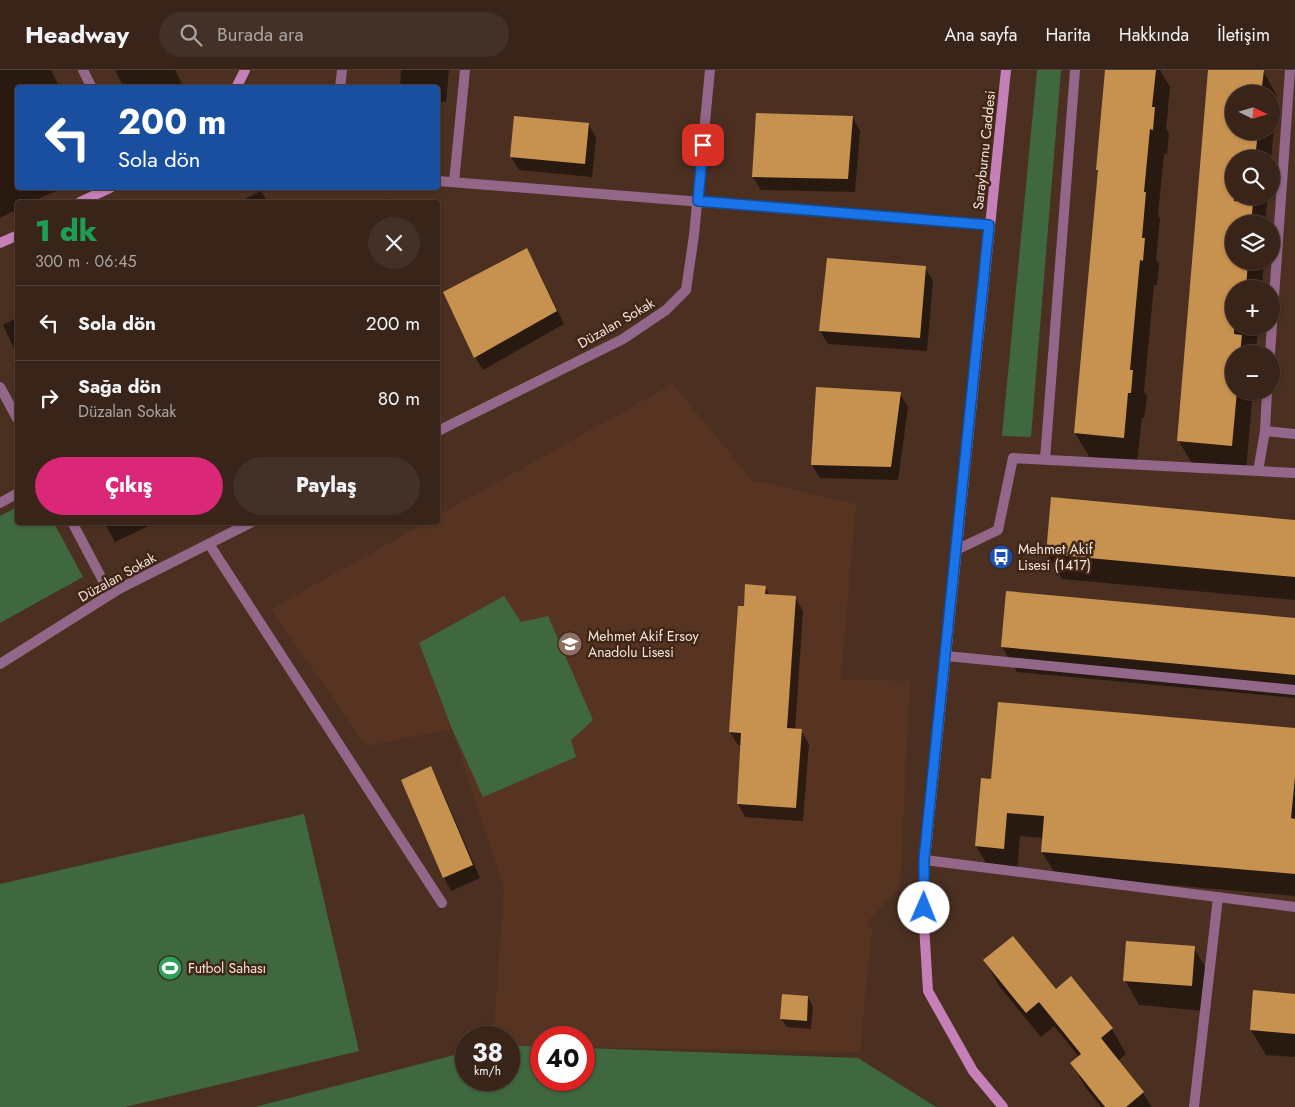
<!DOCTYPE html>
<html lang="tr">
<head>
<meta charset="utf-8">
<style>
	body { margin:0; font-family:Jost,sans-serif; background:#433026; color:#f1f3f6; height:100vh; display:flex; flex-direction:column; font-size:19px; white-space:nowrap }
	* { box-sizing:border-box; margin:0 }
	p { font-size:16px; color:#aba4a2 }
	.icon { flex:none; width:28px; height:28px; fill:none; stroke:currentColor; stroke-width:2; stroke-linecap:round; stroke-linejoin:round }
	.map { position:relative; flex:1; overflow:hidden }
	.details { position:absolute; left:15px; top:130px; width:425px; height:325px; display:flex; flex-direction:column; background:#382419; border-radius:5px; box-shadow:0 1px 4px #0004,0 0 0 1px #524138 }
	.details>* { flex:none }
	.banner { position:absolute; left:15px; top:15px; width:425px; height:105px; border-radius:5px; box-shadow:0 1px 4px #0004,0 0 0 1px #524138; background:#1a4fa0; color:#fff; overflow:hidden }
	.needle { width:32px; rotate:95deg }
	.fabs { position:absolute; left:1225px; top:15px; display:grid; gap:10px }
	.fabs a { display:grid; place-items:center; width:55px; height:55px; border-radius:50%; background:#382419; box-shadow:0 1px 4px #0004,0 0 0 1px #524138; font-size:25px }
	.speed { position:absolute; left:455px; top:956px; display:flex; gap:10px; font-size:25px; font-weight:700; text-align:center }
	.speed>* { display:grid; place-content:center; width:65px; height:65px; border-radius:50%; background:#382419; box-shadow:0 1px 4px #0004,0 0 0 1px #524138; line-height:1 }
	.speed small { font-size:12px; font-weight:400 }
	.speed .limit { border:8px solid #d22; background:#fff; color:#111 }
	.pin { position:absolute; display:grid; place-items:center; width:42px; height:42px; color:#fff; margin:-21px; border-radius:10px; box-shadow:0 2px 8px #0006 }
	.me { position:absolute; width:55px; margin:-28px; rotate:1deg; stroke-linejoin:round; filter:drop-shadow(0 0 4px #0008) }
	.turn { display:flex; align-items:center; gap:18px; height:105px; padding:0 20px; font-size:22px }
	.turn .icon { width:65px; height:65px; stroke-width:2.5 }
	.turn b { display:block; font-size:35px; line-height:42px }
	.round { display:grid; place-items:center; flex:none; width:52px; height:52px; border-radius:26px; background:#433026 }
	.overview { display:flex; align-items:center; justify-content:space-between; height:85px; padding:0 20px }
	h1 { font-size:30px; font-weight:800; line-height:38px; color:#1e9e55 }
	.primary-button { display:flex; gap:10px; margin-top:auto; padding:10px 20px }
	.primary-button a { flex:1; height:58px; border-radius:30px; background:#db2777; color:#fff; font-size:20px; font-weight:800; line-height:58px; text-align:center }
	.primary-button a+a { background:#433026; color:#f1f3f6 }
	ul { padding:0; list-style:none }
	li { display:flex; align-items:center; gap:15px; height:75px; padding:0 20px; border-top:1px solid #524138 }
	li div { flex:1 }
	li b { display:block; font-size:19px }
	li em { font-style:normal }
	header { display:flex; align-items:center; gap:30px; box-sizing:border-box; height:70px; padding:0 25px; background:#382419; border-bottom:1px solid #524138 }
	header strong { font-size:24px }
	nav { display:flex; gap:28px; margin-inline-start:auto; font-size:18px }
	.search { width:350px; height:45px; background:#433026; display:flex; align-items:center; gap:12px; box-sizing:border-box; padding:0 18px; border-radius:28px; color:#aba4a2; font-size:19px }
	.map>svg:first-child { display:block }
	.built { fill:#563421 }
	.green { fill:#3f683f }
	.shadow { fill:#0007; fill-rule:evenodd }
	.building { fill:#c7914f }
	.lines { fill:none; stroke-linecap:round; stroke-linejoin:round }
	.street { stroke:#93678a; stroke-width:10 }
	.secondary { stroke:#c680b8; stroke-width:10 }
	.route-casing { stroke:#114b97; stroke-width:12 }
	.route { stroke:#1a73e8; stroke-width:9 }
	.labels { text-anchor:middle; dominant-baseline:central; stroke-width:5; stroke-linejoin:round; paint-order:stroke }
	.street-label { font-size:14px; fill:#f6e4db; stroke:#402617 }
	.poi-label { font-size:14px; fill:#f6e4db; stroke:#402617; text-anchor:start }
</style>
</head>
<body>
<header>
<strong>Headway</strong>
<div class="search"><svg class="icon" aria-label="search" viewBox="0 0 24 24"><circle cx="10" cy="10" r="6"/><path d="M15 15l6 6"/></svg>Burada ara</div>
<nav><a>Ana sayfa</a><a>Harita</a><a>Hakkında</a><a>İletişim</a></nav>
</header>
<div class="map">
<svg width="1295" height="1037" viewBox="0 0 1295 1037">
	<rect width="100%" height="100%" fill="#4b3021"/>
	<!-- built -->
	<path class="built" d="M673 314 752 410 856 434 841 609 910 611 900 818 866 853 872 860 860 982 584 977V968H541V976L509 975V968L493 967 504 820 452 659 366 676 271 539 425 453 438 452V445Z"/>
	<!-- green -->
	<g class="green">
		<path d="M1037 0H1061L1031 367 1002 366Z"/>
		<path d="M17 437 18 452 54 453 83 507 0 553V446Z"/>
		<path d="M504 526 521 552 548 546 593 650 571 670 576 687 483 727 452 659 419 573Z"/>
		<path d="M304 744 359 981 125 1037H0V814Z"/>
		<path d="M509 975 541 977V1010H584V978L858 988 936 1037H255L466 982V1010H509Z"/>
	</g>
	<!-- shadow -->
	<g class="shadow">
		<path d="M0 0H51L60 18H18V118H63L31 132H18V139L0 148Z"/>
		<path d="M115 0H175L184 18H124Z"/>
		<path d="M401 0H449L446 32H438V18H400Z"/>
		<path d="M1107 0H1160L1170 17 1166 59 1169 63 1168 74 1167 84H1164L1158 145 1160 149 1156 190 1159 194 1157 215H1154L1144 322 1147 326 1144 348 1142 347 1137 393 1090 388 1075 363 1099 103 1097 100Z"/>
		<path d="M1209 0 1263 1 1277 26 1271 89H1234V126H1268L1265 154H1234V191H1264L1262 219H1234V256H1258L1256 284H1234V321H1253L1246 400 1193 395 1178 370ZM1234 24H1271V61H1234Z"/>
		<path d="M853 47 860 61 855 122 761 120 753 107Z"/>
		<path d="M588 54 596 67 592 107 519 100 511 87Z"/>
		<path d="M261 121 268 132H238Z"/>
		<path d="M390 128 392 132H380Z"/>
		<path d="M534 192 564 254 483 300 475 287Z"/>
		<path d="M925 198 933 211 927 281 828 274 820 261Z"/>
		<path d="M18 247V287L3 255Z"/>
		<path d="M900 324 908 337 898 410 820 408 812 395Z"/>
		<path d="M1295 451V530L1062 509 1047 484Z"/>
		<path d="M104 452H157L115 472Z"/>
		<path d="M765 517 770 526 795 527 803 541 795 660H801L809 674 803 751 745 747 738 734 742 675H738L730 662 745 538Z"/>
		<path d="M1295 549V628L1017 602 1002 577Z"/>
		<path d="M1295 660V826L1056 805 1042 782 1043 768 1020 766 1017 802 990 800 976 776 992 711Z"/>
		<path d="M431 698 438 711 480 808 451 821 444 808Z"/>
		<path d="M1194 878 1209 903 1206 941 1139 935 1125 910Z"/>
		<path d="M985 891 1056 920 1112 959 1126 984 1118 991 1143 1023 1152 1037H1101L1086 1018 1072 994 1079 987 1054 956 1041 967 999 916Z"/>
		<path d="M1295 925V987L1266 985 1251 960Z"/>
		<path d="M808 927 813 936 811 959 787 957 781 949Z"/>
	</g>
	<!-- building -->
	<g class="building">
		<path d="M1105 0H1156L1152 37H1155L1154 48 1153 60 1150 59 1144 122H1146L1142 168H1145L1143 191 1140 190 1130 300H1133L1131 323H1128L1124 368 1074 363 1098 100H1096Z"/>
		<path d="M1208 0H1264L1261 24H1234V61H1258L1255 89H1234V131L1253 133 1251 154H1234V191H1248L1246 219H1234V264L1242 265 1240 284H1234V321H1237L1232 376 1177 371Z"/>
		<path d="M756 43 853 46 848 109 752 107Z"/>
		<path d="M514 46 589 53 585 94 510 87Z"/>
		<path d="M527 178 557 241 474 288 443 222Z"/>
		<path d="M827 188 926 196 920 268 819 261Z"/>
		<path d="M816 317 901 322 891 397 811 395Z"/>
		<path d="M1051 427 1295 450V507L1046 484Z"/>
		<path d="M745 514 766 516 765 524 796 526 787 658 802 659 796 738 737 734 741 663 729 662 738 536H744Z"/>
		<path d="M1006 521 1295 548V605L1001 577Z"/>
		<path d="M998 632 1295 658V707L1291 748 1295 749V804L1041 782 1044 746 1007 743 1004 779 975 776 981 708 991 709Z"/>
		<path d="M431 696 473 795 443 808 401 710Z"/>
		<path d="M1013 866 1056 919 1071 906 1113 958 1101 968 1144 1022 1126 1037H1105L1070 993 1081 984 1039 932 1026 943 983 890Z"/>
		<path d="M1126 871 1195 876 1192 916 1123 911Z"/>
		<path d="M1253 920 1295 924V964L1250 960Z"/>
		<path d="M782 924 808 926 807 951 780 949Z"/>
	</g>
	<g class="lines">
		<!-- street -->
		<g class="street">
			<path d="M83 0 92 18"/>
			<path d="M340 18 342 0"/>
			<path d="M438 111 989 155"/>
			<path d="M454 112 465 0"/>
			<path d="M1270 284 1290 0"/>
			<path d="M0 317 18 350"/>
			<path d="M438 361 623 269 666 240 686 220 694 165 710 0"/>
			<path d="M1265 361 1295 364"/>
			<path d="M1045 389 1075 0"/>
			<path d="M1258 401 1265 361 1267 321"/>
			<path d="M0 433 18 423"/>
			<path d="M72 452 110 524"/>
			<path d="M209 474 442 833"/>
			<path d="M956 480 998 460 1013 388 1295 403"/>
			<path d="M946 586 1295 620"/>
			<path d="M0 594 119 519 252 452"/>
			<path d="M925 790 1295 837"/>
			<path d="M1194 1037 1218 827"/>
		</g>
		<!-- secondary -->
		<g class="secondary">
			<path d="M236 18 245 0"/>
			<path d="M80 132 110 118"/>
			<path d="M0 173 18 165"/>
			<path d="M1003 1037 973 1001 928 921 923 838 925 790 1006 0"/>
		</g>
	</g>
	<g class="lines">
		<defs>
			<path id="route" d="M703 75 698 131 989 155 924 790V838"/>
		</defs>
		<!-- route casing -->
		<use href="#route" class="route-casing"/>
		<!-- route -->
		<use href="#route" class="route"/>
	</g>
	<!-- icons -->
	<defs>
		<symbol id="bus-disc" viewBox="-11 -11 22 22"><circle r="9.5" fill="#1a4fb4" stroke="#402617"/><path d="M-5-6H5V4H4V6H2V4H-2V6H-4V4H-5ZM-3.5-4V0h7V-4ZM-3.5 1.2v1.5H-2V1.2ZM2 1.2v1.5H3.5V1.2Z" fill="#fff"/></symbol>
		<symbol id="school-disc" viewBox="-11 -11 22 22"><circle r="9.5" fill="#8d6e63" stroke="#402617"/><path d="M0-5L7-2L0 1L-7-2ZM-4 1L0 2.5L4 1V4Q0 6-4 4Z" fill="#fff"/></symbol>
		<symbol id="stadium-disc" viewBox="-11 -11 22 22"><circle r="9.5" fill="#2e9e5b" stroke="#402617"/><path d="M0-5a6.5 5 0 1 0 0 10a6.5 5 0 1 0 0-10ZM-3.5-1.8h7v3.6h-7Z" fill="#fff"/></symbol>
	</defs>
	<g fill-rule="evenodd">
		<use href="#bus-disc" x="987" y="473" width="28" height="28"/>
		<use href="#school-disc" x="556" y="560" width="28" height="28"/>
		<use href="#stadium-disc" x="156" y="884" width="28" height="28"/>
	</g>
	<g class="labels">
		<!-- street labels -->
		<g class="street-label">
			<text transform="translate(984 80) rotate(-84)">Sarayburnu Caddesi</text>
			<text transform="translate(616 253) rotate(-30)">Düzalan Sokak</text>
			<text transform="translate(117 507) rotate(-29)">Düzalan Sokak</text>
		</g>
		<!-- poi labels -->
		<g class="poi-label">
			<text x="1018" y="479">Mehmet Akif<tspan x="1018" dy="16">Lisesi (1417)</tspan></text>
			<text x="588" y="566">Mehmet Akif Ersoy<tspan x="588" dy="16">Anadolu Lisesi</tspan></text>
			<text x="188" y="898">Futbol Sahası</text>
		</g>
	</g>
</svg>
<div class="fabs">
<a><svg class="needle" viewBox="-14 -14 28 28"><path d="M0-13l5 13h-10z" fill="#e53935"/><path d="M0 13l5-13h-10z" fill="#aba4a2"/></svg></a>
<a><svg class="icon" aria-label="search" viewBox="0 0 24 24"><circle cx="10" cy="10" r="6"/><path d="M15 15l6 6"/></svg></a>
<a><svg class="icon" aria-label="layers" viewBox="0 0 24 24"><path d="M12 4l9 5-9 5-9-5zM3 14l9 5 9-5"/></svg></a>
<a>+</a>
<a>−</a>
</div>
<div class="speed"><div>38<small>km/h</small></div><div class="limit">40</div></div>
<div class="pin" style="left:703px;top:75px;background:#d93025"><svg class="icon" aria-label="arrive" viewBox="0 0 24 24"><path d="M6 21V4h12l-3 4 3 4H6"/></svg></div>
<svg class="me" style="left:924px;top:838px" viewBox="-20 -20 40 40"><circle r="19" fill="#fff"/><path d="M0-13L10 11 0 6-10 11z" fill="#1a73e8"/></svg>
<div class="banner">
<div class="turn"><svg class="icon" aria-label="left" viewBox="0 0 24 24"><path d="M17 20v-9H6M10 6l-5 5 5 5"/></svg><div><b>200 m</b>Sola dön</div></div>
</div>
<section class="details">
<div class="overview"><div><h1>1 dk</h1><p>300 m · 06:45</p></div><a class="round"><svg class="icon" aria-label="close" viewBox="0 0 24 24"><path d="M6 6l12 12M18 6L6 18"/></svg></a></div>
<ul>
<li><svg class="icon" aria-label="left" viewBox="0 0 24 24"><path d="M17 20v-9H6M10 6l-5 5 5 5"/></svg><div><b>Sola dön</b></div><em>200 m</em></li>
<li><svg class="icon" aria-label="right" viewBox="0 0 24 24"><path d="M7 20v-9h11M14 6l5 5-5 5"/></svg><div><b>Sağa dön</b><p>Düzalan Sokak</p></div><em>80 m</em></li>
</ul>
<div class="primary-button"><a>Çıkış</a><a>Paylaş</a></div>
</section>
</div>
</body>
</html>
